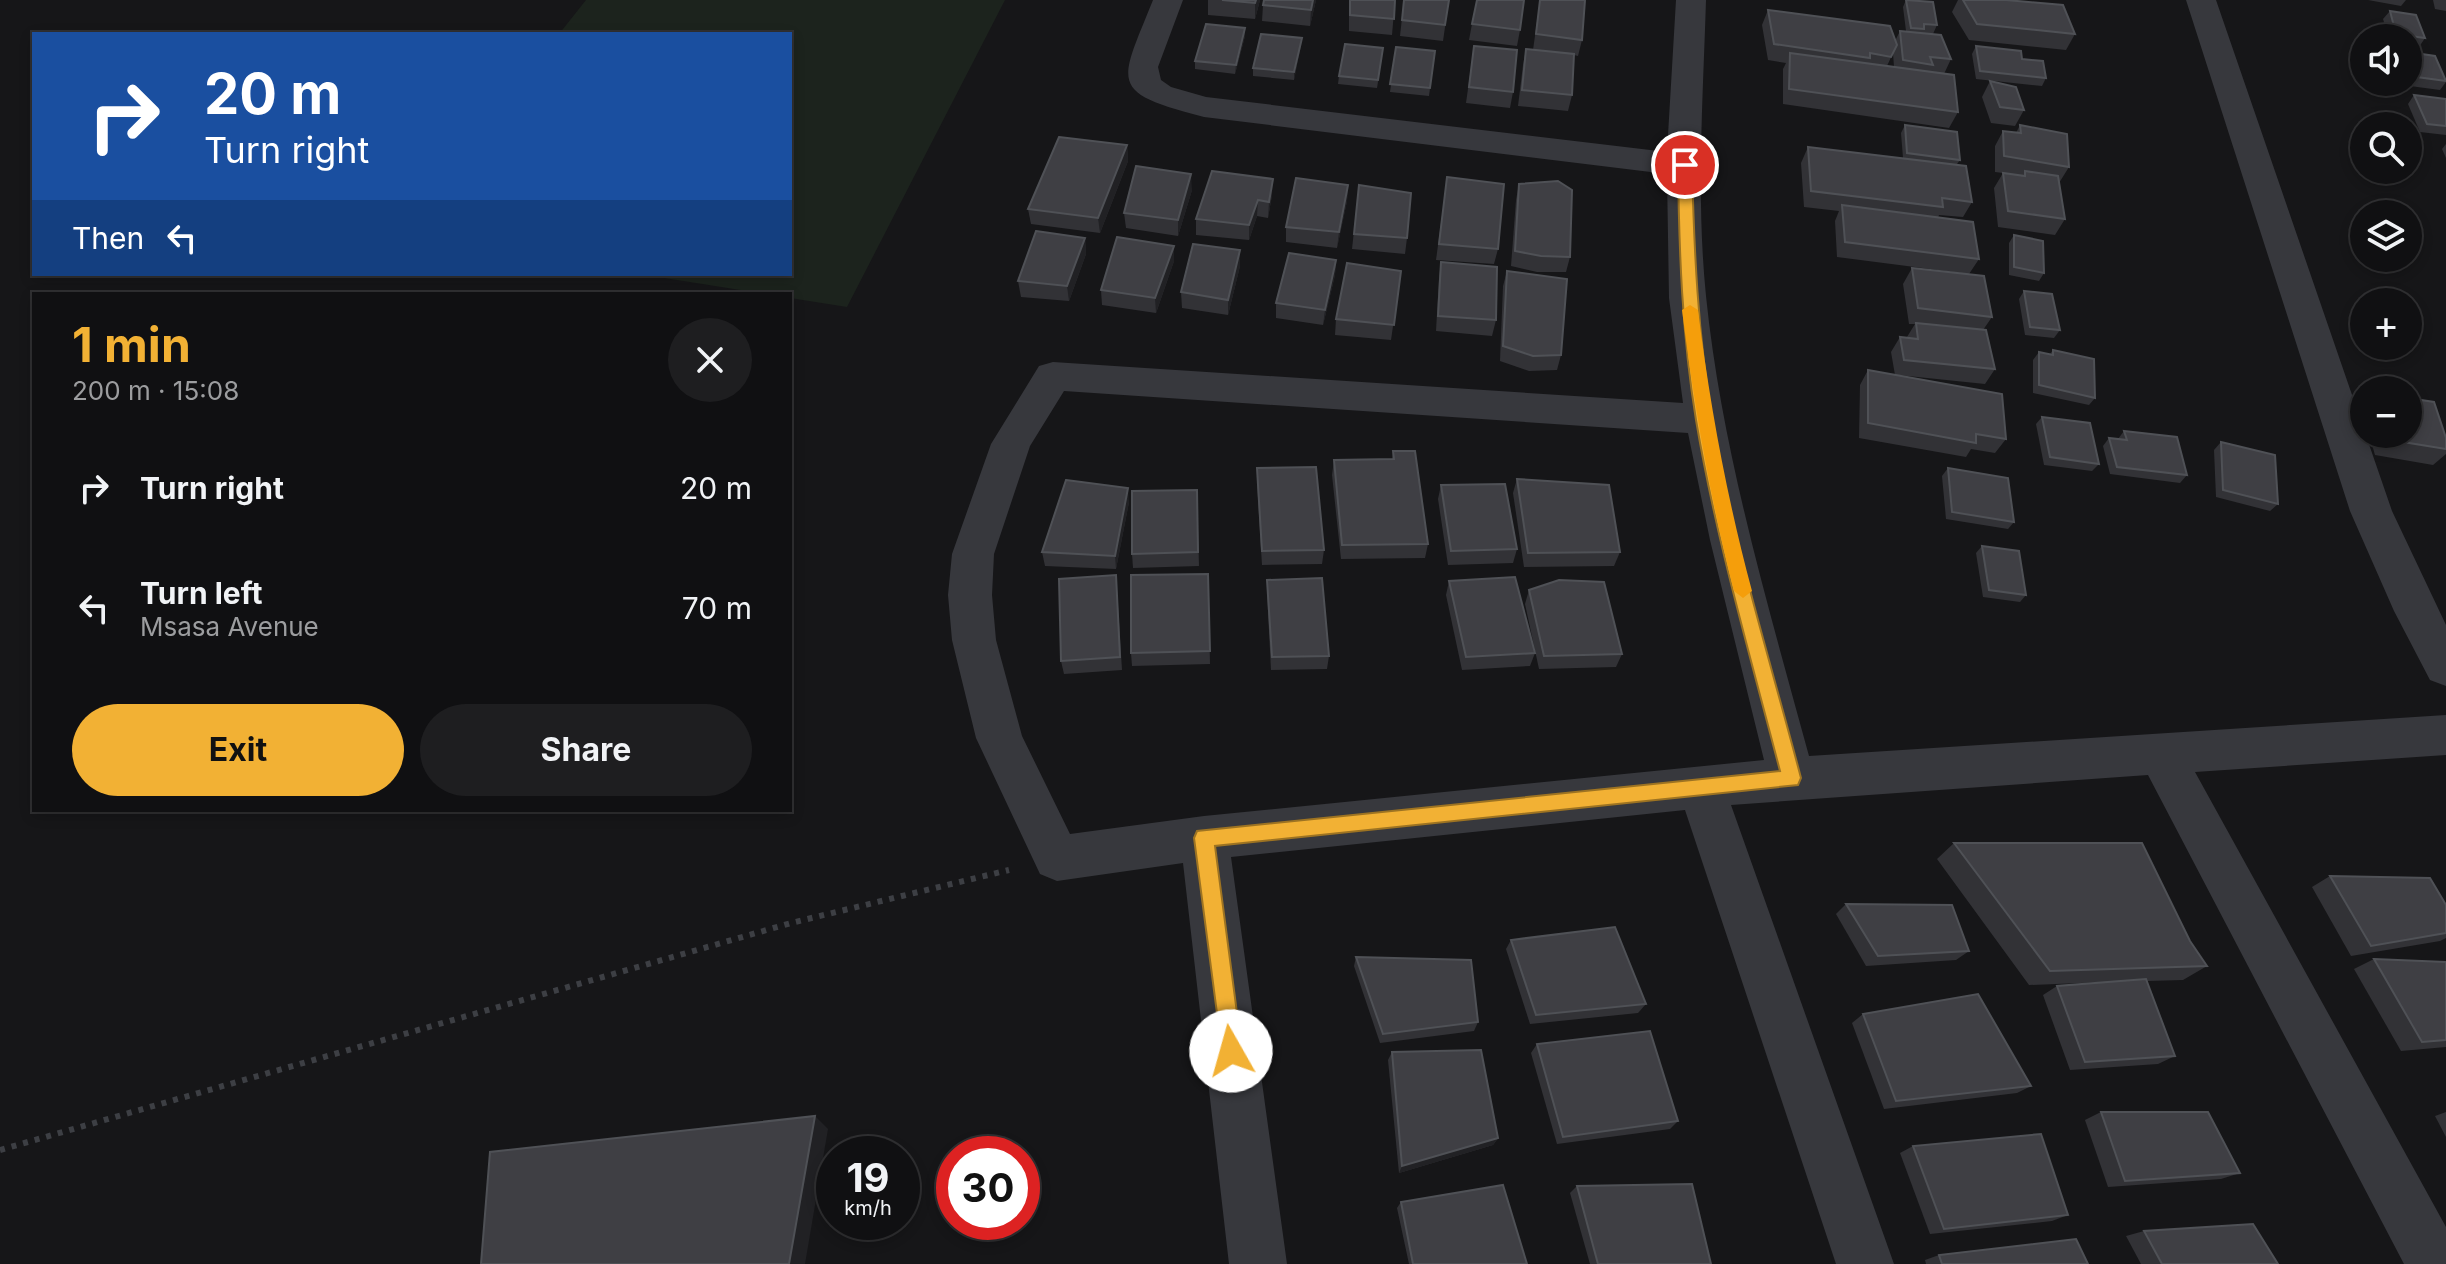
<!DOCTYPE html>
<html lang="en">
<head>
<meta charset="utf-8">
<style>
	body { margin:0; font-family:Inter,sans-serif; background:#1e1e20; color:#f1f3f6; height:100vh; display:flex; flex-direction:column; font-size:30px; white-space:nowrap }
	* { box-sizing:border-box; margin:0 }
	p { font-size:26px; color:#9c9d9f }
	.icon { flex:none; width:44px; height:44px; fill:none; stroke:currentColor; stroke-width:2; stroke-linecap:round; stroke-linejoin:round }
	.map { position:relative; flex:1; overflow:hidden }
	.panel { position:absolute; left:32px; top:292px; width:760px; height:520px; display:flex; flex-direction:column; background:#101012; border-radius:0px; box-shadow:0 4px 12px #0003,0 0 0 2px #303032 }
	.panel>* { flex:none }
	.banner { position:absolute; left:32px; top:32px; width:760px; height:244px; border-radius:0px; box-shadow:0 4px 12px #0003,0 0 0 2px #303032; background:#1a4fa0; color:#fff; overflow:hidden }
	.buttons { position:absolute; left:2350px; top:24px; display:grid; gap:16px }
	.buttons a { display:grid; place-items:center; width:72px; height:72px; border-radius:50%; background:#101012; box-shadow:0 4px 12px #0003,0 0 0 2px #303032; font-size:40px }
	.speed { position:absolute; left:816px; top:1136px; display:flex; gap:16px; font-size:40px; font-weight:700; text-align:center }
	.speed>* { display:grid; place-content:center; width:104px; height:104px; border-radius:50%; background:#101012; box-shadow:0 4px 12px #0003,0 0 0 2px #303032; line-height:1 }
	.speed small { font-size:20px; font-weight:400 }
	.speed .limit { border:12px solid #d22; background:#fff; color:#111 }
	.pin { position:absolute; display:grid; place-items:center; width:68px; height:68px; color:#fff; margin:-34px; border:4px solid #fff; border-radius:50%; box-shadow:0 2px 8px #0007 }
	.me { position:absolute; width:88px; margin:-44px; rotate:353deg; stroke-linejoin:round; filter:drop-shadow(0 0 6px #0008) }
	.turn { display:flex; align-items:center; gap:28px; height:168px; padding:0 40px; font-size:36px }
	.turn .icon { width:104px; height:104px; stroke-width:2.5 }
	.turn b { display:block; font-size:56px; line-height:68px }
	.then { display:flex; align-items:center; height:76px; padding:0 40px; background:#0003; gap:16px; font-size:30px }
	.round { display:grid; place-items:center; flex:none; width:84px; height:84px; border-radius:42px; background:#1e1e20 }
	.summary { display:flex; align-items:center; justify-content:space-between; height:136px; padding:0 40px }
	h1 { font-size:48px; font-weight:700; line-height:60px; color:#f2b134 }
	.primary-button { display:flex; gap:16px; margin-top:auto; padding:16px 40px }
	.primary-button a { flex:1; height:92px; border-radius:48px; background:#f2b134; color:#111; font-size:32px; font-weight:700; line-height:92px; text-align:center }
	.primary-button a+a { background:#1e1e20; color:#f1f3f6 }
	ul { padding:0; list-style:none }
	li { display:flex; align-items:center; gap:24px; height:120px; padding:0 40px }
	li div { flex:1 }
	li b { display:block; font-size:30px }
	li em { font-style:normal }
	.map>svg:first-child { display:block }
	.green { fill:#1c231d }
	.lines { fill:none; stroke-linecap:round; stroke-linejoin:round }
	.path { stroke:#3d3f44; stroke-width:6; stroke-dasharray:5 7; stroke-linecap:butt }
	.minor { fill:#37383d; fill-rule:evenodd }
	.wall { fill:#323236; fill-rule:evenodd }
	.shaded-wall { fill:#212124 }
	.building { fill:#3f3f44; stroke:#4f5156; stroke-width:2 }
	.route { fill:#f2b134; stroke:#9d7322; stroke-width:2 }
	.slow { fill:#f59e0b }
</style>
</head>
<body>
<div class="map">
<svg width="2446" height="1264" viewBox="0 0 2446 1264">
	<rect width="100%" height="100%" fill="#161618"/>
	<!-- green -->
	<path class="green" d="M586 0H1005L847 307 790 298V294H765L639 274H790V34H559Z"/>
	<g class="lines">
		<!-- path -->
		<path class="path" d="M0 1150 791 923 1009 870"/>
		<!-- minor -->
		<g class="minor">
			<path d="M1153 0H1183L1158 67 1161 80 1171 87 1206 97 1667 152 1676 0H1706C1703 99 1696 197 1706 296 1722 452 1768 605 1809 756L2446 715V755L2195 772 2446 1227V1264H2404L2148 775 1731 805 1894 1264H1836L1685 810 1231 857 1287 1264H1229L1183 863 1057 881 1040 874 976 738 952 640 948 595 952 554 991 444 1039 366 1053 362 1683 403 1669 298 1667 174 1204 117C1107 92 1119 85 1153 0ZM1064 391 1688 433 1710 540 1764 760 1204 816 1070 834 1022 736 996 640 992 595 994 554 1030 446Z"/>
			<path d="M2186 0H2216L2392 511 2446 625V686L2430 680 2394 611 2350 511Z"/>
		</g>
	</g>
	<!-- wall -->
	<g class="wall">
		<path d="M1208 0H1260L1255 19 1208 15Z"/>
		<path d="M1316 0 1310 26 1262 21 1263 5Z"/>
		<path d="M1349 0H1395L1392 35 1349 31Z"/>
		<path d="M1404 0H1449L1443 41 1400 36Z"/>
		<path d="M1540 0 1582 40 1578 56 1574 55 1572 95 1568 111 1518 106 1523 65 1526 49 1533 50Z"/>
		<path d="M1906 0H1915L1937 25 1933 34 1923 33 1951 59 1944 74 1958 112 1949 128 1783 104V69L1786 63 1768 60 1762 25 1768 10 1895 41 1900 31H1906L1903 7ZM1893 53 1894 67 1887 66Z"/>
		<path d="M1958 0H2014L2075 34 2066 50 1969 40 1952 12Z"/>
		<path d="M2368 0H2406L2401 6Z"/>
		<path d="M2433 0H2446V11L2435 9Z"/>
		<path d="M2390 11 2425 38 2419 47 2408 45V38H2389L2383 19Z"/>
		<path d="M1472 24 1520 30 1517 46 1469 40Z"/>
		<path d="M1245 28V36L1235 74 1195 69V61Z"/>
		<path d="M1302 38 1294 80 1253 76V68Z"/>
		<path d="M1474 46 1513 92 1510 108 1466 103Z"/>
		<path d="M1976 46 2022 59 2046 78 2042 86 1976 79 1972 54Z"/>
		<path d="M1396 47 1435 51 1429 96 1390 92Z"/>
		<path d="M2408 52 2446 79V82L2440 90 2410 86 2408 80Z"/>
		<path d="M1382 56 1377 88 1338 84 1339 76Z"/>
		<path d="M1990 81 2024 110 2015 126 1991 123 1982 97Z"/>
		<path d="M2414 95 2446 99V135L2420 132 2408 104Z"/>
		<path d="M1905 125 1960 160 1957 164 1972 202 1963 217 1939 215 1938 218 1979 259 1969 274 1837 257 1835 221 1839 211 1804 207 1801 163 1808 147 1903 158 1901 133Z"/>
		<path d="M2020 125 2069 167 2059 183 2065 219 2055 235 1998 227 1994 188 2003 173 1995 172V146L2003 131 2016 133Z"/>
		<path d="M2446 144V158L2442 149Z"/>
		<path d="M1127 145 1128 161 1100 233 1031 224 1028 209Z"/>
		<path d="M1519 184 1570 257 1566 272H1537L1511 266 1516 200Z"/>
		<path d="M1348 185 1347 201 1337 248 1286 242V227Z"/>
		<path d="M1359 185 1407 238 1405 254 1352 249Z"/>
		<path d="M1192 190 1178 236 1126 228 1124 213Z"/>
		<path d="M1445 193 1498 249 1494 264 1436 260Z"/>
		<path d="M1272 195 1268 218 1257 216 1249 240 1196 235V219Z"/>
		<path d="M2014 235 2044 273 2039 281 2009 275V243Z"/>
		<path d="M1085 238 1086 254 1069 301 1021 297 1018 281Z"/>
		<path d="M1240 250V266L1228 315 1182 308 1181 292Z"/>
		<path d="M1336 260 1335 275 1323 325 1276 318V303Z"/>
		<path d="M1174 261 1156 313 1102 305 1101 290Z"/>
		<path d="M1441 262 1496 320 1492 336 1436 331 1439 278Z"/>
		<path d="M1912 268 1992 317 1983 330 1995 369 1985 384 1898 375 2006 439 1995 453 1971 449 1966 457 1859 438 1860 385 1868 370 1895 375 1891 352 1900 337H1907L1915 324H1909L1903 284Z"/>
		<path d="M1401 271 1391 340 1335 335 1336 319Z"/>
		<path d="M1507 271 1561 355 1557 370 1529 371 1500 361 1503 286Z"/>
		<path d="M2024 291 2060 330 2054 338 2025 335 2019 299Z"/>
		<path d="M2053 350 2095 398 2089 405 2033 393V360L2039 352 2050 354Z"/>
		<path d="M2042 417 2099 464 2092 471 2044 465 2036 424Z"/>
		<path d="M2124 431 2187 475 2180 483 2110 474 2103 446 2109 438 2118 439Z"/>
		<path d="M2369 434H2408L2446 438V454L2433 465 2375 455Z"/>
		<path d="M2221 442 2278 504 2270 511 2216 497 2214 450Z"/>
		<path d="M1393 451 1428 544 1425 558 1341 559 1332 475 1334 460 1392 459Z"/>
		<path d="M1257 468 1324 550 1322 564 1262 565 1257 483Z"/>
		<path d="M1948 468 2014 522 2008 529 1946 519 1942 476Z"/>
		<path d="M1517 479 1620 552 1614 566 1524 567 1513 493Z"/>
		<path d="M1441 485 1517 549 1513 563 1448 565 1438 499Z"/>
		<path d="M1197 490 1199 566 1133 568 1132 554Z"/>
		<path d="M1129 502 1116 569 1045 566 1042 552Z"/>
		<path d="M1982 546 2026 595 2020 602 1983 597 1976 553Z"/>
		<path d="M1208 574 1210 664 1132 666 1131 653Z"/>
		<path d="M1267 580 1329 656 1327 669 1271 670 1267 593Z"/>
		<path d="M1449 581 1535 653 1530 666 1462 670 1446 595Z"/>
		<path d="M1117 589 1122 670 1064 674 1061 661Z"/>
		<path d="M1529 590 1622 654 1616 667 1539 669 1525 604Z"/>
		<path d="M1954 843 2190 941 2207 966 2183 980 2147 981 2175 1056 2158 1064 2070 1070 2043 995 2057 986 2105 982 2029 985 1937 859Z"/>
		<path d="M2330 876 2446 905V938L2440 941 2351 956 2312 887Z"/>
		<path d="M1846 904 1969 951 1956 960 1866 966 1836 914Z"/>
		<path d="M1511 940 1646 1004 1638 1013 1530 1024 1506 949Z"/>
		<path d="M1356 957 1478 1022 1474 1031 1380 1043 1354 966Z"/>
		<path d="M2374 959 2446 962V1047L2401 1051 2354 969Z"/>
		<path d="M1863 1014 2031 1086 2017 1093 1884 1109 1852 1023Z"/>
		<path d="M1537 1044 1678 1121 1670 1129 1557 1144 1531 1053Z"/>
		<path d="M1392 1052 1498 1138 1493 1145 1399 1173 1388 1060Z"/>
		<path d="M2101 1112 2240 1173 2221 1179 2108 1187 2085 1120Z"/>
		<path d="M2446 1112V1137L2435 1116Z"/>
		<path d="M1913 1146 2068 1215 2052 1221 1930 1234 1900 1153Z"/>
		<path d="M1577 1186 1711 1264H1590L1570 1193Z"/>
		<path d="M1401 1202 1527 1264H1409L1397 1208Z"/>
		<path d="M2144 1231 2278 1264H2141L2126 1236Z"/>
		<path d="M1939 1255 2088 1264H1926L1925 1260Z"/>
	</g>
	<!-- shaded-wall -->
	<g class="shaded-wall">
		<path d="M1256 0H1260L1255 19V3Z"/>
		<path d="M1313 0H1316L1310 26 1311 10Z"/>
		<path d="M1245 28V36L1235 74 1236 65Z"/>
		<path d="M1302 38 1301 46 1294 80V72Z"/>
		<path d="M1127 145 1128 161 1100 233 1098 218Z"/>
		<path d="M1191 174 1192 190 1178 236V220Z"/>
		<path d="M1273 179 1272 195 1268 218 1269 202Z"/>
		<path d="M1348 185 1347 201 1337 248 1339 232Z"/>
		<path d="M1258 200 1257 216 1249 240V225Z"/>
		<path d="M1085 238 1086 254 1069 301 1067 286Z"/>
		<path d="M1174 246V261L1156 313 1155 298Z"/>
		<path d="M1240 250V266L1228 315V300Z"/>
		<path d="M1336 260 1335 275 1323 325 1325 310Z"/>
		<path d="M1128 488 1129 502 1116 569 1115 556Z"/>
		<path d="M815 1116 828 1129 805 1264H789Z"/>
		<path d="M1498 1138 1493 1145 1399 1173 1402 1166Z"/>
	</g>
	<!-- building -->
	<g class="building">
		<path d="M1222 0H1256L1255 3Z"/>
		<path d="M1264 0H1313L1311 10 1263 5Z"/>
		<path d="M1350 0H1395L1394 19 1350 15Z"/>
		<path d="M1404 0H1449L1445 25 1402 20Z"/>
		<path d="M1477 0H1524L1520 30 1472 24Z"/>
		<path d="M1540 0H1585L1582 40 1536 34Z"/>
		<path d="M1906 0 1933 2 1937 25 1924 24V29L1911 28Z"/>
		<path d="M1963 0H2006L2063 5 2075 34 1977 24Z"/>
		<path d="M1768 10 1890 26 1897 45 1891 57 1870 53V58L1774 44Z"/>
		<path d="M2390 11 2416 15 2425 38 2396 34Z"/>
		<path d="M1206 24 1245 28 1236 65 1195 61Z"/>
		<path d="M1900 31 1941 35 1951 59 1930 57 1933 65 1903 60Z"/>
		<path d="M1261 34 1302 38 1294 72 1253 68Z"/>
		<path d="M1345 44 1383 48 1378 80 1339 76Z"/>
		<path d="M1474 46 1517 50 1513 92 1469 87Z"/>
		<path d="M1976 46 2021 51 2022 59 2043 61 2046 78 1980 71Z"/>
		<path d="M1396 47 1435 51 1430 88 1390 84Z"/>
		<path d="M1526 49 1574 54 1572 95 1522 90Z"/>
		<path d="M2408 52 2435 56 2446 81 2417 77Z"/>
		<path d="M1790 53 1954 75 1958 112 1789 89Z"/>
		<path d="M1990 81 2016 87 2024 110 2000 107Z"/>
		<path d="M2414 95 2446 99V126L2427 124Z"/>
		<path d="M1905 125 1957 132 1960 160 1907 153Z"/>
		<path d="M2020 125 2067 134 2069 167 2004 156 2003 131 2021 133Z"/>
		<path d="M1059 137 1127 145 1098 218 1028 209Z"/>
		<path d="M1808 147 1966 166 1972 202 1942 198 1943 207 1811 191Z"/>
		<path d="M1136 166 1191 174 1178 220 1124 213Z"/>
		<path d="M1212 171 1273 179 1269 202 1258 200 1249 225 1196 219Z"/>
		<path d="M2025 171 2058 176 2065 219 2008 211 2003 173 2025 176Z"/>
		<path d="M1447 177 1504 184 1498 249 1439 244Z"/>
		<path d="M1296 178 1348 185 1339 232 1286 227Z"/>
		<path d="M1558 181 1572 190 1570 257 1541 256 1515 251 1519 184Z"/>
		<path d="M1359 185 1411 193 1407 238 1354 234Z"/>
		<path d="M1842 205 1973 222 1979 259 1845 242Z"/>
		<path d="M1036 231 1085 238 1067 286 1018 281Z"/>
		<path d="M2014 235 2043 241 2044 273 2014 267Z"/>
		<path d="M1117 237 1174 246 1155 298 1101 290Z"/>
		<path d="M1193 244 1240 250 1228 300 1181 292Z"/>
		<path d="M1289 253 1336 260 1325 310 1276 303Z"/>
		<path d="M1441 262 1497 267 1496 320 1438 316Z"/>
		<path d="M1347 263 1401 271 1394 325 1336 319Z"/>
		<path d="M1912 268 1984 276 1992 317 1918 308Z"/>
		<path d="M1507 271 1567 279 1561 355 1533 356 1503 346Z"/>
		<path d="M2024 291 2052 294 2060 330 2030 327Z"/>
		<path d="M1916 323 1986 330 1995 369 1904 360 1900 337 1918 339Z"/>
		<path d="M2053 350 2094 359 2095 398 2039 385V352L2053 355Z"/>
		<path d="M1868 370 2002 394 2006 439 1976 434V443L1868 423Z"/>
		<path d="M2408 398 2434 402 2446 438V449L2391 440 2389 434H2408Z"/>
		<path d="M2042 417 2090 423 2099 464 2050 457Z"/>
		<path d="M2124 431 2177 437 2187 475 2117 467 2109 438 2127 440Z"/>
		<path d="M2221 442 2275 455 2278 504 2223 490Z"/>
		<path d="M1393 451H1415L1428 544 1342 545 1334 460 1394 459Z"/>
		<path d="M1316 467 1324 550 1262 551 1257 468Z"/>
		<path d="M1948 468 2008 478 2014 522 1952 512Z"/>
		<path d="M1517 479 1609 485 1620 552 1528 553Z"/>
		<path d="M1066 480 1128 488 1115 556 1042 552Z"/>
		<path d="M1505 484 1517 549 1451 551 1441 485Z"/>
		<path d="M1197 490 1198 552 1132 554V491Z"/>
		<path d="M1982 546 2019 551 2026 595 1989 590Z"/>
		<path d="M1208 574 1210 651 1131 653V575Z"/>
		<path d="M1116 575 1120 657 1061 661 1059 579Z"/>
		<path d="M1515 577 1535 653 1466 657 1449 581Z"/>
		<path d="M1322 578 1329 656 1272 657 1267 580Z"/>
		<path d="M1559 580 1604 582 1622 654 1544 656 1529 590Z"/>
		<path d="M1954 843H2142L2190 941 2207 966 2050 971Z"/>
		<path d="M2330 876 2430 878 2446 905V933L2371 946Z"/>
		<path d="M1846 904 1952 905 1969 951 1878 956Z"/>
		<path d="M1615 927 1646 1004 1536 1015 1511 940Z"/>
		<path d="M1356 957 1471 960 1478 1022 1383 1034Z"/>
		<path d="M2374 959 2446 962V1040L2422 1042Z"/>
		<path d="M2146 979 2175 1056 2085 1062 2057 986Z"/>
		<path d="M1978 994 2031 1086 1896 1101 1863 1014Z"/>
		<path d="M1650 1031 1678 1121 1563 1137 1537 1044Z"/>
		<path d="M1481 1050 1498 1138 1402 1166 1392 1052Z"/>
		<path d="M2101 1112H2208L2240 1173 2125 1181Z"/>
		<path d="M815 1116 789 1264H481L490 1152Z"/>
		<path d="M2041 1134 2068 1215 1944 1229 1913 1146Z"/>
		<path d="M1692 1184 1711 1264H1598L1577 1186Z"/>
		<path d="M1503 1185 1527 1264H1413L1401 1202Z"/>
		<path d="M2253 1224 2278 1264H2162L2144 1231Z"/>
		<path d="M2076 1239 2088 1264H1942L1939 1255Z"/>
	</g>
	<!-- route -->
	<path class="route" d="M1685 160 1692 165C1694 250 1698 334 1712 419 1732 540 1770 659 1801 778L1798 785 1215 846 1242 1051 1239 1059 1231 1062 1223 1059 1194 838 1197 831 1780 771C1750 655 1716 539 1696 420 1682 335 1679 250 1678 165Z"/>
	<!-- slow -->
	<path class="slow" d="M1690 305 1698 310C1710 406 1727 498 1752 591L1743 598 1734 591C1710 498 1694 405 1682 310Z"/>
</svg>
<div class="buttons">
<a><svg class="icon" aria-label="sound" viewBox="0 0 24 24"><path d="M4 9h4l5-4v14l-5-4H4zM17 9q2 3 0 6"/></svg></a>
<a><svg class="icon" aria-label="search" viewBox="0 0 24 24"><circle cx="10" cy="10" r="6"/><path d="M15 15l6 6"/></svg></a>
<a><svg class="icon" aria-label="layers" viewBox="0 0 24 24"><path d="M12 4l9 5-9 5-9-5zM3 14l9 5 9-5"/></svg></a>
<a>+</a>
<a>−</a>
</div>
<div class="speed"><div>19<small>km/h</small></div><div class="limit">30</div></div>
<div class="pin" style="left:1685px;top:165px;background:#d93025"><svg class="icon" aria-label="arrive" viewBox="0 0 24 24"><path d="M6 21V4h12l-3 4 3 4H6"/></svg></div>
<svg class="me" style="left:1231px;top:1051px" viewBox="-20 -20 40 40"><circle r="19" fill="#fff"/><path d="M0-13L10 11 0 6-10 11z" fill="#f2b134"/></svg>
<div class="banner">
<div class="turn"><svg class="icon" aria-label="right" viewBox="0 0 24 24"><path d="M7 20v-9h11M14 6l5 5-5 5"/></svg><div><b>20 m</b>Turn right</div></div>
<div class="then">Then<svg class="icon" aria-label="left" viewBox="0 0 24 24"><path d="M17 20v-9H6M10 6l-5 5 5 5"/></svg></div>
</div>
<section class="panel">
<div class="summary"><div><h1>1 min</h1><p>200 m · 15:08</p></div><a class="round"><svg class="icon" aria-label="close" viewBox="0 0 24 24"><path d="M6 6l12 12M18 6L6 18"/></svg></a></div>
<ul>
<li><svg class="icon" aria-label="right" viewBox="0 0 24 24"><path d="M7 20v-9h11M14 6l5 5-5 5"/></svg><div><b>Turn right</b></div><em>20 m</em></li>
<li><svg class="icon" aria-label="left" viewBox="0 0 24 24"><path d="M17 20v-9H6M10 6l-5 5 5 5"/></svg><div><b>Turn left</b><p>Msasa Avenue</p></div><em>70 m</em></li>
</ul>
<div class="primary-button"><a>Exit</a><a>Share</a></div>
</section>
</div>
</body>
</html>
